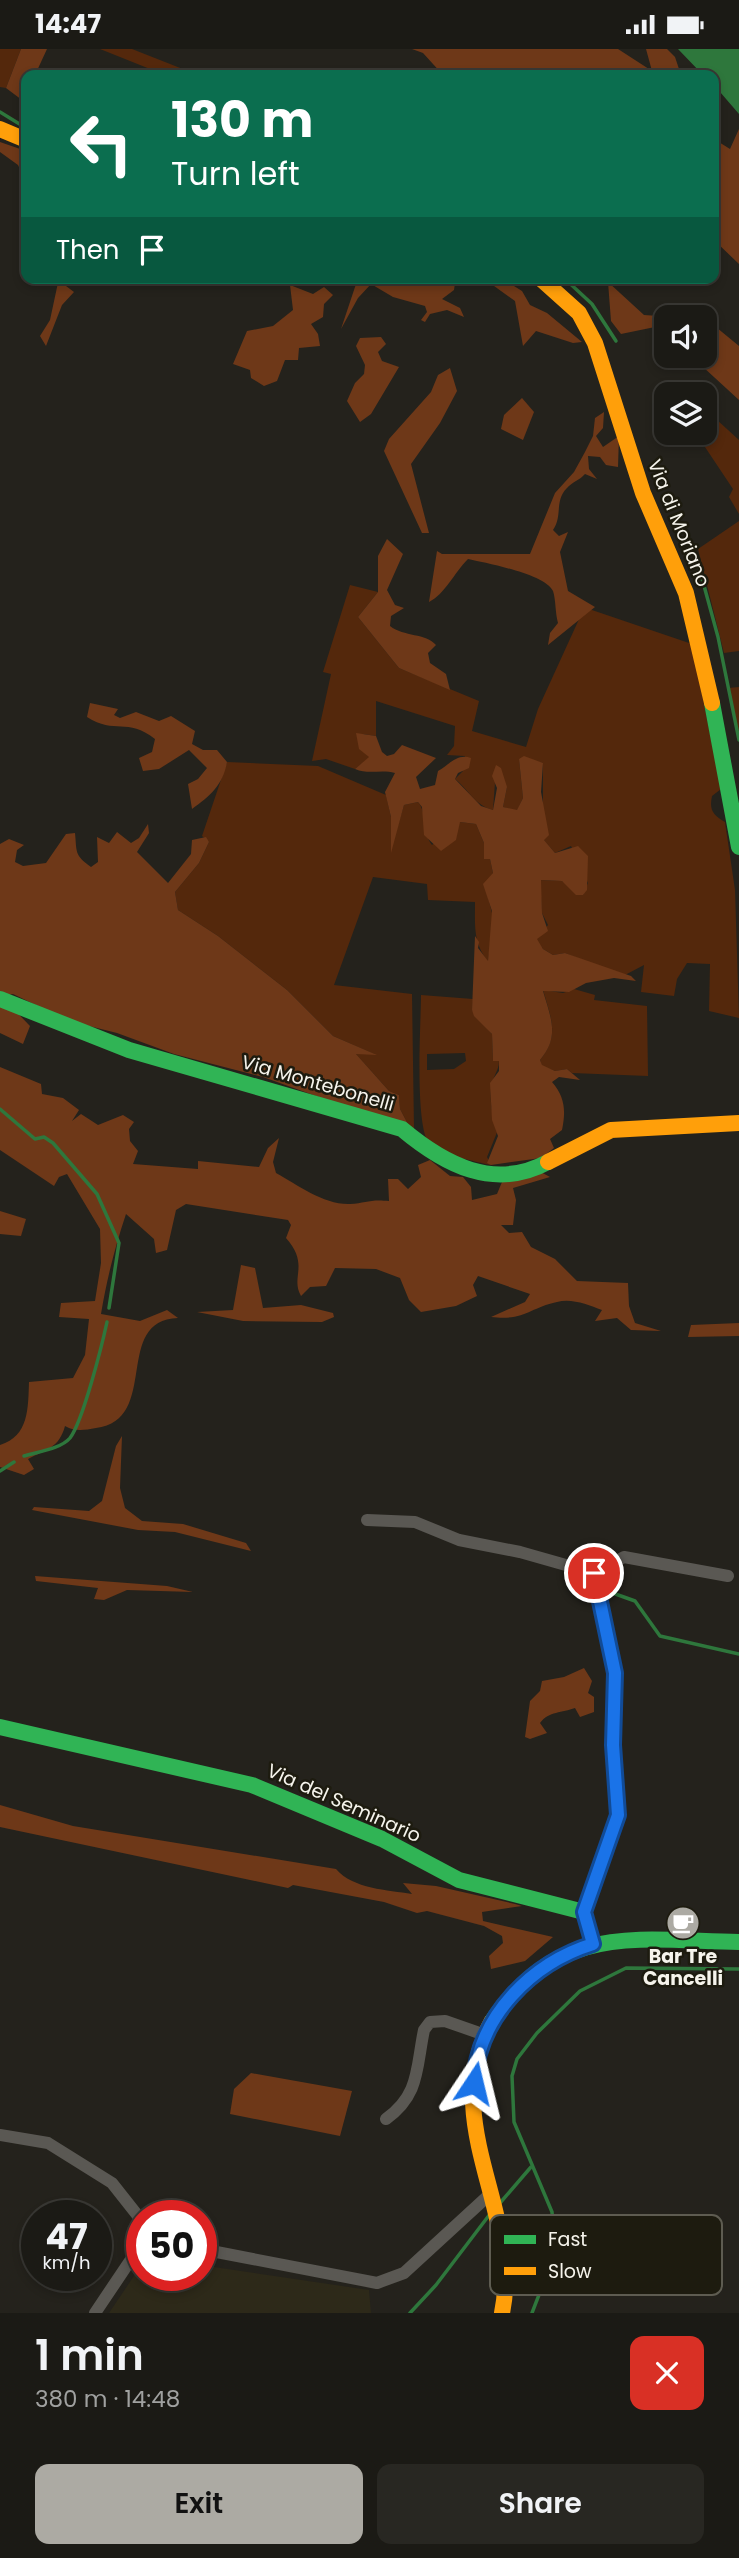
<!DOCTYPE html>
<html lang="en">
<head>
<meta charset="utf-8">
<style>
	body { margin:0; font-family:Poppins,sans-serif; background:#282722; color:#f1f3f6; height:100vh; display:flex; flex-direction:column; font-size:26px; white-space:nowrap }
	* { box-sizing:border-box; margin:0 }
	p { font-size:23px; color:#a0a1a0 }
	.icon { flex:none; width:38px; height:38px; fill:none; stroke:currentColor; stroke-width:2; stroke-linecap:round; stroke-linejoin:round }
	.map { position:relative; height:2264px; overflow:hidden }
	.panel { display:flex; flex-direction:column; background:#1b1a15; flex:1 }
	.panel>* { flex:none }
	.banner { position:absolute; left:21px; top:21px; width:698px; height:214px; border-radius:14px; box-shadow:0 4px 10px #0003,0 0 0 2px #393834; background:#0b6e4f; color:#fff; overflow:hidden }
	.tools { position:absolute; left:654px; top:256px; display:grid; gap:14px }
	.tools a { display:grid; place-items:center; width:63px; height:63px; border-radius:14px; background:#1b1a15; box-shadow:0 4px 10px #0003,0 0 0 2px #393834; font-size:35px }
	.speed { position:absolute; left:21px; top:2151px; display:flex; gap:14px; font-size:35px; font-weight:700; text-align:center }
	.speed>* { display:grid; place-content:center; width:91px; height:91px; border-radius:50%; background:#1b1a15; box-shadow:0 4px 10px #0003,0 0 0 2px #393834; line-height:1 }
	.speed small { font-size:18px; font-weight:400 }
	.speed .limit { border:10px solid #d22; background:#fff; color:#111 }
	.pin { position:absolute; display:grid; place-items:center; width:60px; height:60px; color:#fff; margin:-30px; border:4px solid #fff; border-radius:50%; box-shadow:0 2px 7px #0007 }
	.me { position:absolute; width:77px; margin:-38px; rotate:10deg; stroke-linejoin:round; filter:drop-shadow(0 0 5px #0008) }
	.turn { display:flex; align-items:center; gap:24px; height:147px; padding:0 35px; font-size:32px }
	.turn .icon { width:91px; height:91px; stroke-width:2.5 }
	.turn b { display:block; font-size:49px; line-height:60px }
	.then { display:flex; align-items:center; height:66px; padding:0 35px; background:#0003; gap:14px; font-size:26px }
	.round { display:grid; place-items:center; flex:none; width:74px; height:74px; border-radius:14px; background:#282722 }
	.head { display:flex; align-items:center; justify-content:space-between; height:119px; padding:0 35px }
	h1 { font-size:42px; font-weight:600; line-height:52px }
	.button { display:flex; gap:14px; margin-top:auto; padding:14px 35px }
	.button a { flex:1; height:80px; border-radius:14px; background:#acaaa3; color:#111; font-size:28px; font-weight:600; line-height:80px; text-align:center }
	.button a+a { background:#282722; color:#f1f3f6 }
	.status { display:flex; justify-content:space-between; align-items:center; height:49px; padding:0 35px; background:#1b1a15; direction:ltr }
	.status svg { height:19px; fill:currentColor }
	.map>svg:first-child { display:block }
	.built { fill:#2d2919 }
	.green { fill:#54280c; fill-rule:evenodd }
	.forest { fill:#6e3818 }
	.water { fill:#2e773c }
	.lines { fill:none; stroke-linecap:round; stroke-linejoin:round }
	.stream { stroke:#2e773c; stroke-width:3.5 }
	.street { stroke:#5a5853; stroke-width:12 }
	.fast { stroke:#30b455; stroke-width:16 }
	.slow { stroke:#ff9f0a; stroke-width:16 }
	.route-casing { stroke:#114b97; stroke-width:18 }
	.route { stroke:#1a73e8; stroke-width:12 }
	.labels { text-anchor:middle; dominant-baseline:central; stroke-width:5; stroke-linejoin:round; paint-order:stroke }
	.street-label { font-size:19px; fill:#f6f4ec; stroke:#1d1b0f }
	.poi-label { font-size:19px; font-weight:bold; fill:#f6f4ec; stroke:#1d1b0f }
	.key { fill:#1d1b0f; stroke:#5e5c51; stroke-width:2 }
	.key-label { font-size:19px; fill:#f6f4ec }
</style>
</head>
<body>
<div class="status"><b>14:47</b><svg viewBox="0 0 49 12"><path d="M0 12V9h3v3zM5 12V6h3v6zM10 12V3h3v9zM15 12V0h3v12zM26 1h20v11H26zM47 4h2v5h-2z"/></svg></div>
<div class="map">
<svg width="739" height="2264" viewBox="0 0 739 2264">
	<rect width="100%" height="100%" fill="#24221c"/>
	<!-- built -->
	<path class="built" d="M142 2215V2226H201V2216L369 2241 371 2264H109Z"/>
	<!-- green -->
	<g class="green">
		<path d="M0 0H21L6 39 0 38Z"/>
		<path d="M100 0H132L198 26H165Z"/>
		<path d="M705 360 739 391V465L729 448 733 440 695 383H705Z"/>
		<path d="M739 472V602L724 604 698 500Z"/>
		<path d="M350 536 378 543 358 568 399 619 479 652 472 682 526 698 538 660 580 568 589 560 692 595 721 740 712 747C709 761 713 766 725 773L735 841 739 969 709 962 710 915 687 914 677 930 674 947 641 943 644 916 625 926 618 925 565 904 553 906 543 900 536 890 548 876 542 864 540 831 562 832 583 846 588 834 571 797 555 804 543 790V714L519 710 523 749 517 762 503 758 507 738 495 733 493 761C474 756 469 741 455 730L463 722 465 707 447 706 454 697 455 677 376 652V687L363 685 370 708 355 720 326 710 312 712 331 625 323 623Z"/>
		<path d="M739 638V688L728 639Z"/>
		<path d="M227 713 318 717 386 746 391 768V800L404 756 418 753C428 765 421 781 432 796L460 773 476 775 484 794V810H490L493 824 486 840 493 868 488 913C473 893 475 878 475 853L428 851 427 835 373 828 334 936 412 945 414 1080 411 1081 400 1060 399 1046 389 1042 355 1004 374 1005 333 987 287 941 218 887 178 861 175 843 199 814 209 793 202 787Z"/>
		<path d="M574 940 595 946 594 951 647 957 648 1027 572 1024 567 1020 555 1022 542 1017 540 1011C560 987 551 969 543 941L563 944Z"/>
		<path d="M421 946 473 950 472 961 492 985 493 1011 499 1012C499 1023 491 1029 491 1040 490 1053 492 1070 498 1081L487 1108 491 1116C477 1113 438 1105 430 1096 414 1078 421 974 421 946ZM465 1004 466 1012 454 1020 427 1021V1005Z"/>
	</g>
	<!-- forest -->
	<g class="forest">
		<path d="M21 0H47L35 26H26V54L6 39Z"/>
		<path d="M412 0H618L652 22 646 0H667L675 8 681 26H443L423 4Z"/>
		<path d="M739 80V215L714 191V90L730 100Z"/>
		<path d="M0 93 26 102V133L18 116 0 103Z"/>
		<path d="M59 229H68L66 237 74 243 62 256 46 297 40 287 50 271Z"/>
		<path d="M358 229H467L455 234 454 241 442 250 460 259 464 268 447 261 430 265 425 273 421 271 427 263 425 257 393 248 371 235 358 249 341 280Z"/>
		<path d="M483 229H501L522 242 530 256 547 264 582 293 573 294 536 282 523 297 515 252Z"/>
		<path d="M608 233 644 266 673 268H667V284L655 278 621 285 611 272Z"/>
		<path d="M290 236 313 245 324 238 333 246 324 255 323 268 311 275 318 285 320 297 299 299 298 311H285L277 332 264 337 251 329 250 321 233 315 247 282 273 277 293 261Z"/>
		<path d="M705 269 739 297V351L690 306H705Z"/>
		<path d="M381 288 386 295 378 303 382 312 399 318 371 365 360 373 347 352 355 334 364 325 365 316 356 297 360 289Z"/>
		<path d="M450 319 457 342 440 374 411 415 429 484H422L384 402 389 390 431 343 438 326Z"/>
		<path d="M522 349 534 363 523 391 501 380 504 366Z"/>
		<path d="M604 363 603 379 596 387 603 398 619 387 618 418 606 416 600 408 588 407 589 420 597 430 585 425C580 431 572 433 567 439 554 452 563 467 553 481L559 487 568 483 560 503 568 542 595 558 548 596 550 584 558 574C555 564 556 551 553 542 545 525 486 514 468 510 454 524 445 545 429 553L437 502 442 505H530L555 444 574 423 585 403 593 387 595 369Z"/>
		<path d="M387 490 403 505 387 541 395 556 404 559 391 567 390 577C404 588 426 584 436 596L428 604 430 614 446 625 450 641 399 619 358 568 378 543V507Z"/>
		<path d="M90 654 118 660 114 666 120 669 136 663 159 672 171 667 195 682 192 695 203 701H217L227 713C223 736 210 747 192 760L188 735 198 730 207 719 189 701 159 720 143 722 139 709 152 703 155 690C127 668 115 686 87 668Z"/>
		<path d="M356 684 376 687 382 703 387 707 394 705 402 696 436 709 416 728 420 740 435 736 438 722C449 716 457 704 471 709L469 719 458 724 455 730 481 757 493 761 497 739 492 727 496 716 501 719 507 738 503 758 517 761 523 749 519 710 524 707 543 714 541 743 549 786 544 791 555 804 578 797 588 807 587 841 583 846H576L562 832 541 831 542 864 548 882 537 890 543 900 553 906 565 904 631 927 636 932 614 929 586 934 569 943 543 942C551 969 560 988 540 1011L542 1016 555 1022 567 1020 580 1031 559 1028 552 1033C565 1048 566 1062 562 1081L550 1090 554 1099 541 1109 491 1116 487 1114 498 1087 492 1071 490 1034 499 1022V1012H493L492 985 474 967 472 961 475 887 479 893 478 899 488 912 492 862 483 835 493 824 490 810H484V794L476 775 460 773 456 791 441 802 424 786 422 758 418 753 404 756 391 804V768L385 743 395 724C381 720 369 726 355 720L369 708 359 700Z"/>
		<path d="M148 775 149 784 137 803 168 834 191 805 192 791 206 788 209 793 199 814 175 843 178 861 218 887 287 941 333 987 377 1006 356 1005 389 1042 399 1046 400 1060 411 1081 263 1028 174 1005 117 984 69 972 13 945 1 947 30 977 23 995 0 984V795L9 790 24 796 17 801 15 813 23 817 46 814 66 785 75 784C77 803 74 806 91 818L98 813 97 788 109 794 117 783 131 794 139 789Z"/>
		<path d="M0 1018 41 1035 42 1045 63 1049 79 1061 72 1072 81 1065 98 1076 123 1066 134 1073 129 1080 130 1092 138 1102 133 1115 198 1120V1112L259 1118 268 1099 279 1089 273 1113 276 1124C298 1136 324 1156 350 1155 366 1154 370 1150 389 1152L388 1130H398L408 1140 421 1128 418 1116 430 1111 450 1127 463 1128 471 1138 472 1151 497 1145 502 1133 539 1122 550 1128 513 1139 516 1151 513 1176H501L509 1184 522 1183 531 1198 555 1210 577 1232 628 1234 629 1257 635 1274 661 1282 631 1281 617 1269 595 1272 602 1261C588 1256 572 1249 557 1253 529 1259 525 1272 491 1268L525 1253 530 1245 478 1227 473 1236 477 1247 456 1257 421 1263 409 1251 400 1229 376 1220 335 1219 326 1237 310 1238 301 1247C290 1228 310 1216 286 1189L291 1176 288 1171 186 1155 176 1161 167 1201 156 1204 154 1190 126 1165C115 1198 107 1229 101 1265L140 1272 167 1261 178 1269C112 1271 161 1371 96 1379 84 1381 76 1383 65 1377 59 1399 47 1400 28 1410L34 1420 24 1426 0 1418V1396C29 1387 28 1359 29 1333L73 1329 85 1306 89 1270 59 1268 61 1254 95 1252 101 1214 100 1180 67 1125 59 1128 54 1137 0 1101Z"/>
		<path d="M0 1162 26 1170 21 1187 0 1185Z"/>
		<path d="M241 1216 255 1219 263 1259 301 1256 333 1264 334 1268 322 1273 243 1272 197 1263 233 1261Z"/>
		<path d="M739 1274V1287L688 1288 691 1276Z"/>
		<path d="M122 1387 120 1439 125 1459 142 1472 183 1475 246 1494 251 1502 175 1483 138 1481 32 1461 34 1458 89 1462 102 1452 116 1397Z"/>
		<path d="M35 1527 167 1537 193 1543 127 1541 104 1551 94 1550 98 1539 36 1532Z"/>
		<path d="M584 1619 592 1632 588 1644 594 1648V1663L580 1668 575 1659C562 1664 549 1662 540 1674L547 1684 530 1690 525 1688 530 1652 540 1642 542 1632 564 1628Z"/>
		<path d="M0 1756 73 1777 336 1820C353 1840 388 1841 412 1845L403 1834 436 1837 515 1855 522 1857 482 1863 483 1872 553 1888 525 1912 491 1920 489 1907 503 1894 502 1887 484 1877 427 1862 417 1864 384 1853 293 1836 288 1839 0 1778Z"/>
		<path d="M251 2024 352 2042 340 2087 230 2065 234 2040Z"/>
	</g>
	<!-- water -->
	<path class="water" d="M678 0H739V65L714 36V26H703Z"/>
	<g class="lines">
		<!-- stream -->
		<g class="stream">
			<path d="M0 63 26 79"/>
			<path d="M564 229 592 255 616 292"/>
			<path d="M697 511 718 588 739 691"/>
			<path d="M0 1060 35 1090 44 1088 53 1094 97 1145 119 1194 109 1259"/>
			<path d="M24 1407C36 1403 61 1400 70 1389 83 1372 102 1296 107 1273"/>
			<path d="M0 1422 14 1413"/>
			<path d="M607 1542 635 1552 660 1587 739 1605"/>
			<path d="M500 2154 531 2118"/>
			<path d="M410 2264 436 2236 490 2165"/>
			<path d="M532 2264 547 2225 554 2190 552 2163 514 2073 512 2027 517 2010 537 1984 580 1942 626 1919 739 1920"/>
		</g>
		<!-- street -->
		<g class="street">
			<path d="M367 1471 415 1473 459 1491 520 1503 594 1524"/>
			<path d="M593 1895 584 1863 618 1766 613 1696 615 1624 594 1524 624 1508 728 1527"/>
			<path d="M386 2070C420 2046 416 2019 424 1981L430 1973 445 1972 485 1986"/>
			<path d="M0 2086 48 2094 112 2134 142 2172"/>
			<path d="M201 2200 377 2234 404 2224 489 2146"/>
			<path d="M95 2264 142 2194"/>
		</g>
		<!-- fast -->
		<g class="fast">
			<path d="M712 654 739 798"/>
			<path d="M0 950 129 1001 402 1080C445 1116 494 1142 548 1113"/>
			<path d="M0 1678 252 1736 382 1790 459 1831 584 1863"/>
			<path d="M492 1972C560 1873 634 1891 739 1893"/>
		</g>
		<!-- slow -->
		<g class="slow">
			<path d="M0 80 26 91"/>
			<path d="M540 229 579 264 595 294 643 444 686 544 712 654"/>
			<path d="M548 1113 611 1081 739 1074"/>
			<path d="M492 1972C436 2073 523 2163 502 2264"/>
		</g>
	</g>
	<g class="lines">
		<defs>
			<path id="route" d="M474 2034C478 1967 532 1914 593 1895L584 1863 618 1766 613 1696 615 1624 594 1524"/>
		</defs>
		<!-- route casing -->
		<use href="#route" class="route-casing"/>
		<!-- route -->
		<use href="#route" class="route"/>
	</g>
	<!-- icons -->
	<defs>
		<symbol id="cafe-disc" viewBox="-11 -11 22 22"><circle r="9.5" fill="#acaaa3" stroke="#1d1b0f"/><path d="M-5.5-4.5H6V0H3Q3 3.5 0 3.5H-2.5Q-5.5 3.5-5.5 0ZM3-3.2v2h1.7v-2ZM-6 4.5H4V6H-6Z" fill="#fff"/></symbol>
	</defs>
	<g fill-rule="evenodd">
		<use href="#cafe-disc" x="664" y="1855" width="38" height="38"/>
	</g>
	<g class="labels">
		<!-- street labels -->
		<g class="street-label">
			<text transform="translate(679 474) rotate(68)">Via di Moriano</text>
			<text transform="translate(318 1034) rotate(16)">Via Montebonelli</text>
			<text transform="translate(344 1754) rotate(24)">Via del Seminario</text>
		</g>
		<!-- poi labels -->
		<g class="poi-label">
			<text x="683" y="1907">Bar Tre<tspan x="683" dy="22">Cancelli</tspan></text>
		</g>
	</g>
	<!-- legend -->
	<rect x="490" y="2166" width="232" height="80" rx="10" class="key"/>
	<rect x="504" y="2186" width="32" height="9" fill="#30b455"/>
	<rect x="504" y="2218" width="32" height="8" fill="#ff9f0a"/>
	<g class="key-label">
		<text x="548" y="2197">Fast</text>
		<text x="548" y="2229">Slow</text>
	</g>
</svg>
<div class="tools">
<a><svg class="icon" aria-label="sound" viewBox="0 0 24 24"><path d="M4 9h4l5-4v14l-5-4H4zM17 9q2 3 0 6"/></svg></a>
<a><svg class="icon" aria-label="layers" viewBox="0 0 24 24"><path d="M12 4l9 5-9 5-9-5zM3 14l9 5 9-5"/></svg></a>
</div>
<div class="speed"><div>47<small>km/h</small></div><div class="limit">50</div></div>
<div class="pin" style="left:594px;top:1524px;background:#d93025"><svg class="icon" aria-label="arrive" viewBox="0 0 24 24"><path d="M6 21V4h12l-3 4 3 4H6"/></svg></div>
<svg class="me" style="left:474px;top:2034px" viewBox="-20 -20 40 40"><path d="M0-17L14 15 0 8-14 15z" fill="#1a73e8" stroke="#fff" stroke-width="4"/></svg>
<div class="banner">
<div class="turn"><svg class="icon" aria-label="left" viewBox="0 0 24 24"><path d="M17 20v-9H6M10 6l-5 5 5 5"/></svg><div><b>130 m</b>Turn left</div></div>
<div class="then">Then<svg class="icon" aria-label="arrive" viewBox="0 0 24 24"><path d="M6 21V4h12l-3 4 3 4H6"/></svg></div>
</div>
</div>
<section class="panel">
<div class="head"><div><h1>1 min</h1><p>380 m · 14:48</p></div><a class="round" style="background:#d93025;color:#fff"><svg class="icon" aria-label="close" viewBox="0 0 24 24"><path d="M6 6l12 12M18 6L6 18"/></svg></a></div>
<div class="button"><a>Exit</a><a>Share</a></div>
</section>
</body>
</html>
